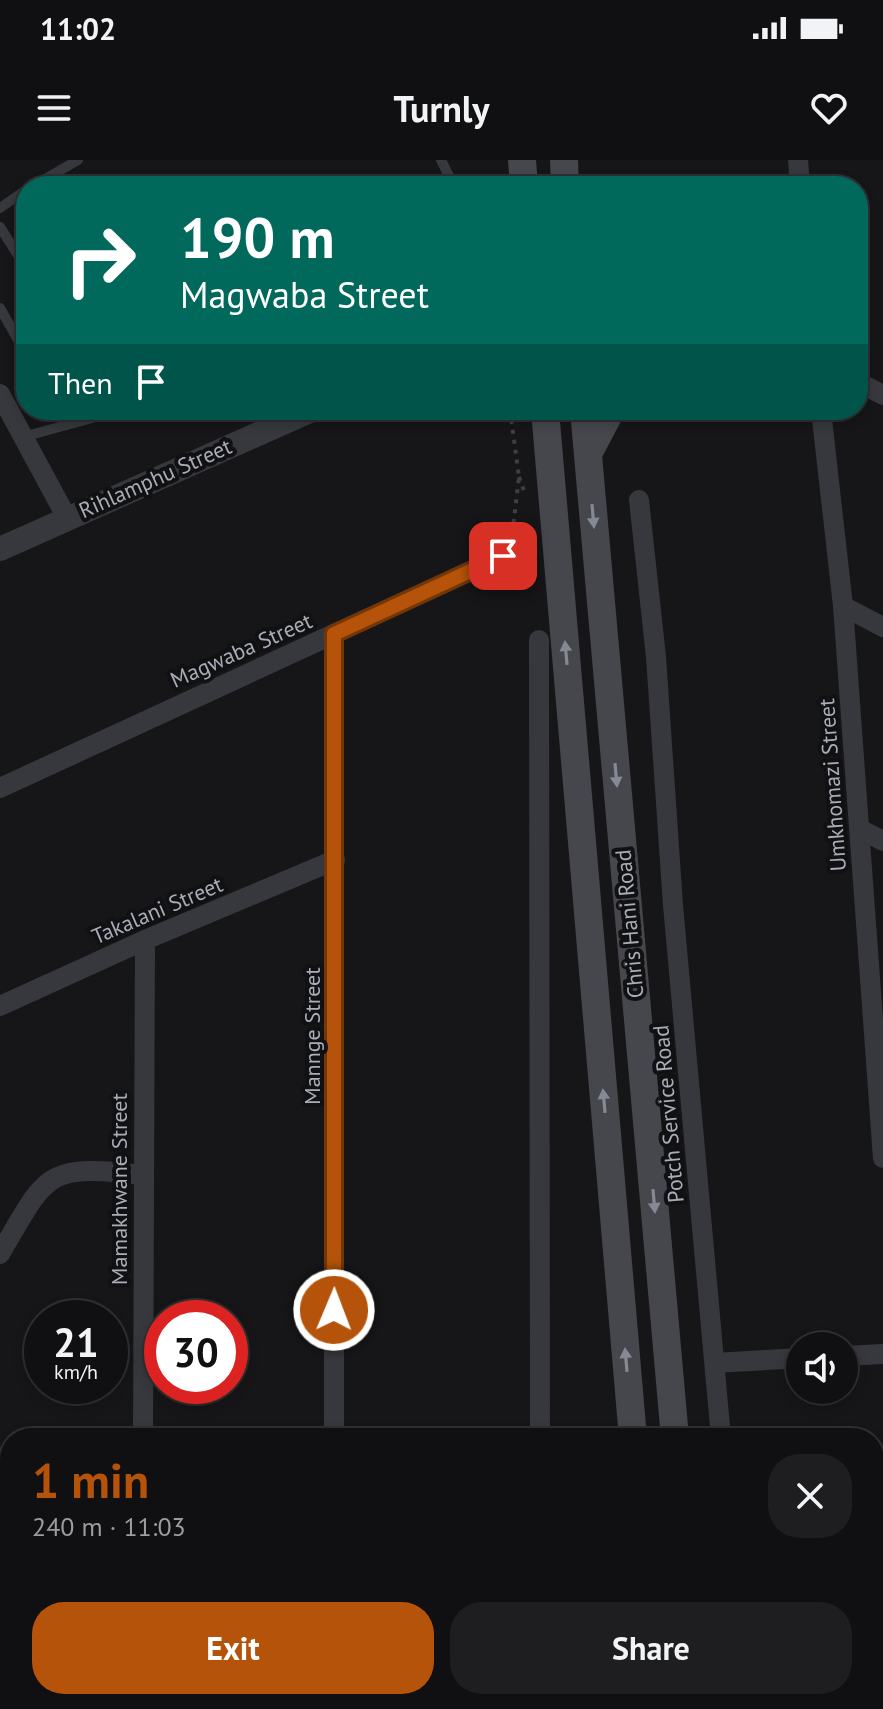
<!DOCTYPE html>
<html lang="en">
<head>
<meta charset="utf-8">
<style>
	body { margin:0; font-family:"PT Sans",sans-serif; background:#1e1e20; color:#f1f3f6; height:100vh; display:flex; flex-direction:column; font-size:30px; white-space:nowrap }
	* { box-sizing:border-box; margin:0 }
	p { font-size:26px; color:#9c9d9f }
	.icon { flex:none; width:44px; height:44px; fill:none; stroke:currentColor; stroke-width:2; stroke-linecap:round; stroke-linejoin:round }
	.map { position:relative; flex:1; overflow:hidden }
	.side { position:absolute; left:0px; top:1268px; width:884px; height:282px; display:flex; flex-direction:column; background:#101012; border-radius:32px 32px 0 0; box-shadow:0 4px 12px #0003,0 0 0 2px #303032 }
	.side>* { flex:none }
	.top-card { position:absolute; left:16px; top:16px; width:852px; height:244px; border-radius:32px; box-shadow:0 4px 12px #0003,0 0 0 2px #303032; background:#00695c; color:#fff; overflow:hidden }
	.fabs { position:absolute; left:786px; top:1172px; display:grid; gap:16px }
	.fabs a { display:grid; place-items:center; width:72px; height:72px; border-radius:50%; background:#101012; box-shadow:0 4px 12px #0003,0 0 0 2px #303032; font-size:40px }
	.speed { position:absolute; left:24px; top:1140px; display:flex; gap:16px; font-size:40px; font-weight:700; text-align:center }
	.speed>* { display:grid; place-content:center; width:104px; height:104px; border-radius:50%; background:#101012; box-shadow:0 4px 12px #0003,0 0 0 2px #303032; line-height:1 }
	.speed small { font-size:20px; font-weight:400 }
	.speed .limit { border:12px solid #d22; background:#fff; color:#111 }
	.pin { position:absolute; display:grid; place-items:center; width:68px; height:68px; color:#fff; margin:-34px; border-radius:16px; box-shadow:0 4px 12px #0006 }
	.me { position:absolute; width:88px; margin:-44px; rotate:1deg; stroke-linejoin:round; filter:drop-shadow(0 0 6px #0008) }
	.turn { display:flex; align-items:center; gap:28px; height:168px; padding:0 32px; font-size:36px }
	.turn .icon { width:104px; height:104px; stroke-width:2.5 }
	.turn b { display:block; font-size:56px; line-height:68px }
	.then { display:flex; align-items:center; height:76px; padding:0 32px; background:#0003; gap:16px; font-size:30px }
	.round { display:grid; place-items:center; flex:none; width:84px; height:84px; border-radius:32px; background:#1e1e20 }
	.headline { display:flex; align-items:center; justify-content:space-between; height:136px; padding:0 32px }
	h1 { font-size:48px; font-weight:800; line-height:60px; color:#b45309 }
	.primary-button { display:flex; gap:16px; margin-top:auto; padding:16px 32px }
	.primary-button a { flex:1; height:92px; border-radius:32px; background:#b45309; color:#fff; font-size:32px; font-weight:800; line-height:92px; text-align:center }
	.primary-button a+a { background:#1e1e20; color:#f1f3f6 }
	.status { display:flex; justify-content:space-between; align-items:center; height:56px; padding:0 40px; background:#101012; direction:ltr }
	.status svg { height:22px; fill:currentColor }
	header { display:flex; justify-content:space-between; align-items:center; height:104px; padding:0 32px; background:#101012; font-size:36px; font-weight:800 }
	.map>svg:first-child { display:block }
	.built { fill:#222225 }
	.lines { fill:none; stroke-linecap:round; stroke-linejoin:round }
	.path { stroke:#3d3f44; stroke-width:4; stroke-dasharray:4 6; stroke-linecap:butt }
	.service { stroke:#37383d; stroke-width:10 }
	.minor { stroke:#37383d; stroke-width:20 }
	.tertiary { stroke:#37383d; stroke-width:24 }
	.secondary { stroke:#45474d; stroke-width:28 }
	.oneway { fill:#858993 }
	.route-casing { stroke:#753606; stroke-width:20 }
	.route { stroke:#b45309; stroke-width:14 }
	.labels { text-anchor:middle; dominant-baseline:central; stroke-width:8; stroke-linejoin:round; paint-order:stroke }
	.street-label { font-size:22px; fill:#a8adb8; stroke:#111113 }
</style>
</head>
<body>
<div class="status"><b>11:02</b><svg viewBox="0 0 49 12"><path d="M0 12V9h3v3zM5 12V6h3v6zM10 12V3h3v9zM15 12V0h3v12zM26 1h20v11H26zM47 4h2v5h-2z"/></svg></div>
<header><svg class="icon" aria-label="menu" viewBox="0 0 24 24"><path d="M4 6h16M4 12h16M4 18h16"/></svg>Turnly<svg class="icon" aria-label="heart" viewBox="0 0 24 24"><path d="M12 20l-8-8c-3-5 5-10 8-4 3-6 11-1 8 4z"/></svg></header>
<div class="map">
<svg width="883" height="1549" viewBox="0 0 883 1549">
	<rect width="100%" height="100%" fill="#161618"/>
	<!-- built -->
	<path class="built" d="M0 1479 10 1485V1540H102L117 1549H0Z"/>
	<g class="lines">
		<!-- path -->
		<g class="path">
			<path d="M510 250 519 317 512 376"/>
			<path d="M519 317 524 331"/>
		</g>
		<!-- service -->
		<g class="service">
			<path d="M441 0 454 26"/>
			<path d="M33 26 78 0"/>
			<path d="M0 48 26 30"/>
			<path d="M0 67 26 108"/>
			<path d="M0 148 26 194"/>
			<path d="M58 250 66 265"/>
			<path d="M23 277 121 250"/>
		</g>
		<!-- minor -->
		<g class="minor">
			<path d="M798 0 800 26"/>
			<path d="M858 222 883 235"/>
			<path d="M0 234 67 358"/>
			<path d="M821 250 843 446 883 998"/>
			<path d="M639 340 656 497 673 745 721 1278"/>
			<path d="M843 446 883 467"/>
			<path d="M539 480 540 1278"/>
			<path d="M0 628 503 396"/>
			<path d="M860 669 883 681"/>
			<path d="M0 846 145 780 335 700"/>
			<path d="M0 1094C47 1014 44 1003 143 1015"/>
			<path d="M844 1196 883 1194"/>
			<path d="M715 1203 800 1198"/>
			<path d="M143 1278 145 780"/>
			<path d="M334 1278V474"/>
			<path d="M0 1467 10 1473"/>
			<path d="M123 1540 138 1549"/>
			<path d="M153 1540 154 1549"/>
			<path d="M543 1540 544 1549"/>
			<path d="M741 1540 742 1549"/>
			<path d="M278 1549 381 1540"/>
		</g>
		<!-- tertiary -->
		<path class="tertiary" d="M0 389 312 250"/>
		<!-- secondary -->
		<g class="secondary">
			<path d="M522 0 524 26"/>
			<path d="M564 0 565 26"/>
			<path d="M545 250 633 1278"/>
			<path d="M584 250 675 1278"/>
			<path d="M589 292 611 250"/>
			<path d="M655 1540 656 1549"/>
			<path d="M695 1540 696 1549"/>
		</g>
	</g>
	<!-- one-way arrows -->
	<defs><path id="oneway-solid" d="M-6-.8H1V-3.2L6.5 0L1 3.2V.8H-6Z" transform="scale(2)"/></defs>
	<g class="oneway">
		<use href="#oneway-solid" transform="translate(593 356) rotate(85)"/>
		<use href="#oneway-solid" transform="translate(566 493) rotate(-95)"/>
		<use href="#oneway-solid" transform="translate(616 615) rotate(85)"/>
		<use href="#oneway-solid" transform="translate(604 941) rotate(-95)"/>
		<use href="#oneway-solid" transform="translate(654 1041) rotate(85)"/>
		<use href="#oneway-solid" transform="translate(626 1200) rotate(-95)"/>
	</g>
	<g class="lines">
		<defs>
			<path id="route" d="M334 1150V474L503 396"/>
		</defs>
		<!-- route casing -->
		<use href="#route" class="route-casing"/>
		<!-- route -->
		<use href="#route" class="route"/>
	</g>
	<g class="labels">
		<!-- street labels -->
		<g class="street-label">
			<text transform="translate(155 318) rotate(-24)">Rihlamphu Street</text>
			<text transform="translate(241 490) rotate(-24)">Magwaba Street</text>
			<text transform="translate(832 625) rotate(-94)">Umkhomazi Street</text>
			<text transform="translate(157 750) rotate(-23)">Takalani Street</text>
			<text transform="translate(629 764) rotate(-95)">Chris Hani Road</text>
			<text transform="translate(312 876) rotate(-90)">Mannge Street</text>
			<text transform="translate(668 954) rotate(-95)">Potch Service Road</text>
			<text transform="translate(119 1029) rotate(-90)">Mamakhwane Street</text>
		</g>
	</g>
</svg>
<div class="fabs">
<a><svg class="icon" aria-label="sound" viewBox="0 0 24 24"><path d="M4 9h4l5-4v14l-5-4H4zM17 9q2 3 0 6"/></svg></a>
</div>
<div class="speed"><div>21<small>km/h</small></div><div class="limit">30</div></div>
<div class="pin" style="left:503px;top:396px;background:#d93025"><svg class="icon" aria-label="arrive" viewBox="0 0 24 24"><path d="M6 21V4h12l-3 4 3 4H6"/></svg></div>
<svg class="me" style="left:334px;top:1150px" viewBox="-20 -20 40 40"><circle r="17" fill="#b45309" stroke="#fff" stroke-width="3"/><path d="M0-11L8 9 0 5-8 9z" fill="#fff"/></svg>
<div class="top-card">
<div class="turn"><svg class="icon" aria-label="right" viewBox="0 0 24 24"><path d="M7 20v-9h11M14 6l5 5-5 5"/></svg><div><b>190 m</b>Magwaba Street</div></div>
<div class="then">Then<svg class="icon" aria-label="arrive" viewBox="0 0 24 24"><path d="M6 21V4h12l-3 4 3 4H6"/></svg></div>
</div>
<section class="side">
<div class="headline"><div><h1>1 min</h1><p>240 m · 11:03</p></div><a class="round"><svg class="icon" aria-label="close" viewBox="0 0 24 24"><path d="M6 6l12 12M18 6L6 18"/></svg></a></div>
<div class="primary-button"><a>Exit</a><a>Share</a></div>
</section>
</div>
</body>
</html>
